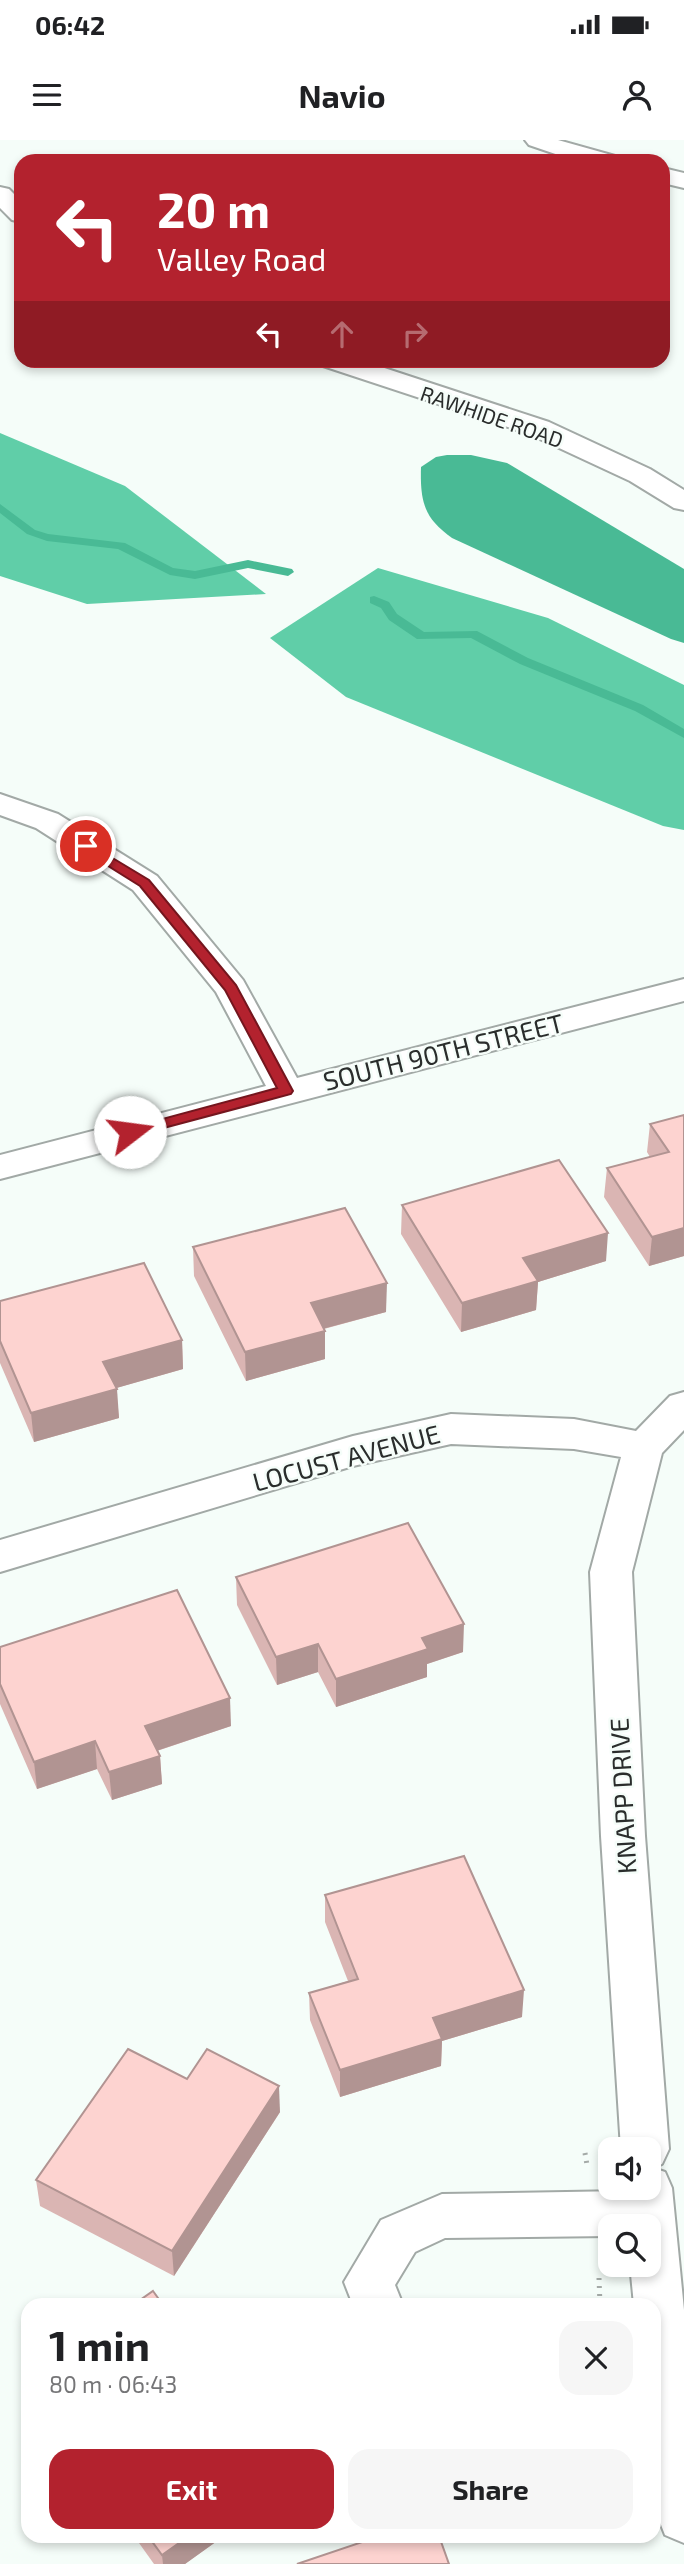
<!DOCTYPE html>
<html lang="en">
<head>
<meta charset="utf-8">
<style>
	body { margin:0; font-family:"Exo 2",sans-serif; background:#f6f6f6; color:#202124; height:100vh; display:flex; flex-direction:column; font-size:26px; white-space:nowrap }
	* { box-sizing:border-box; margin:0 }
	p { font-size:23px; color:#757577 }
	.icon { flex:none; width:38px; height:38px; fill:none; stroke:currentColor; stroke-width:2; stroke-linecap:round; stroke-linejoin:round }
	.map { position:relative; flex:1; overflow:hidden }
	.side { position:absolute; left:21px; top:2158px; width:640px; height:245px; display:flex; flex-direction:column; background:#fff; border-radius:21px; box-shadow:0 4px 10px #0003 }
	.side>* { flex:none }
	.hud { position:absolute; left:14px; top:14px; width:656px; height:214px; border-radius:21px; box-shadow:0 4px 10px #0003; background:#b3222e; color:#fff; overflow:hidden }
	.fabs { position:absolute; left:598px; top:1997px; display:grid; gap:14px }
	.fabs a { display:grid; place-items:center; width:63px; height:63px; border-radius:14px; background:#fff; box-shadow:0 4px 10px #0003; font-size:35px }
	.pin { position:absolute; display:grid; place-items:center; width:60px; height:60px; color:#fff; margin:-30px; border:4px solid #fff; border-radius:50%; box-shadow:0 2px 7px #0007 }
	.me { position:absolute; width:77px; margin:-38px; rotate:75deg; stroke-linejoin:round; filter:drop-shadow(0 0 5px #0008) }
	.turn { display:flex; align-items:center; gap:24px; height:147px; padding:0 28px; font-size:32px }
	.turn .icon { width:91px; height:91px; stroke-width:2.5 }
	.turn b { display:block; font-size:49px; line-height:60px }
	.lanes { display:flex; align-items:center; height:66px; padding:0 28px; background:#0003; justify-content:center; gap:35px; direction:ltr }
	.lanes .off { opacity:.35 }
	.round { display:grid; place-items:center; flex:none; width:74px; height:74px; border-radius:21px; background:#f6f6f6 }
	.summary { display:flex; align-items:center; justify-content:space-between; height:119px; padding:0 28px }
	h1 { font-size:42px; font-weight:700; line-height:52px }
	.cta { display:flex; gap:14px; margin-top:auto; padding:14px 28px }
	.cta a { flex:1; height:80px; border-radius:21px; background:#b3222e; color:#fff; font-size:28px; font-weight:700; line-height:80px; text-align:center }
	.cta a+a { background:#f6f6f6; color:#202124 }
	.status { display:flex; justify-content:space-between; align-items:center; height:49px; padding:0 35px; background:#fff; direction:ltr }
	.status svg { height:19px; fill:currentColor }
	header { display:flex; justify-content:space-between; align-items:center; height:91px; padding:0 28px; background:#fff; font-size:32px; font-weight:700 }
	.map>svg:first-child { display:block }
	.forest { fill:#60cea8 }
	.water { fill:#49ba95 }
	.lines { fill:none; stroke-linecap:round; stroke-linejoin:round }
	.stream { fill:#49ba95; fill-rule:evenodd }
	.minor-casing { stroke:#a2a9a6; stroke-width:4 }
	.path { stroke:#a4aaa7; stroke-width:5; stroke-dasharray:2 6; stroke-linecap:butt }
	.minor { fill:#fff; fill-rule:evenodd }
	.wall { fill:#dab5b3 }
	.shaded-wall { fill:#b19492 }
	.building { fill:#fdd3d0; stroke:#b19492; stroke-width:2 }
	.route { fill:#b3222e; stroke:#74161e; stroke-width:2 }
	.labels { text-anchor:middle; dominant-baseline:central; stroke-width:5; stroke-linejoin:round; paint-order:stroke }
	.far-street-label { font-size:21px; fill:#2a2d2c; stroke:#f5fdf9 }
	.street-label { font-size:26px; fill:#2a2d2c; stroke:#f5fdf9 }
</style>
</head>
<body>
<div class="status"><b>06:42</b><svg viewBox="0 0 49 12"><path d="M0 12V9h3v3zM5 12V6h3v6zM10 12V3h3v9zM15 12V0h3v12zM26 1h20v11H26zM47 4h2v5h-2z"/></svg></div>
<header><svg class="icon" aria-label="menu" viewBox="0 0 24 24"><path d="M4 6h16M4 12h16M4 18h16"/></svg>Navio<svg class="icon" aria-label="person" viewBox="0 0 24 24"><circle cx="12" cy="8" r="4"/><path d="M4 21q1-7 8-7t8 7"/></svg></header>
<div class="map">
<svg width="684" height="2424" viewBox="0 0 684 2424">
	<rect width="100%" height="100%" fill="#f5fdf9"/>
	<!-- forest -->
	<g class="forest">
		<path d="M0 293 125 346 266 454 87 464 0 436Z"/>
		<path d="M378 428 548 478 684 545V690L663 686 346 557 270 498Z"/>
	</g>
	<!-- water -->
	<path class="water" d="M447 315H471L507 323 684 429V503L671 499 452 398C424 378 420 362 421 327L436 317Z"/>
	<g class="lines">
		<!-- stream -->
		<g class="stream">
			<path d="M0 364 35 390 48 394 125 403 173 428 195 431 248 420 292 429 294 432 288 436 248 428 195 439 170 435 118 409 47 401 27 394 0 373Z"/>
			<path d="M374 456 389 462 397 474 424 492 477 491 528 518 643 565 684 589V598L635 571 520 524 471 498 417 499 389 480 381 468 370 463V457Z"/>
		</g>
		<defs>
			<g id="minor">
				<path d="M525 0H558L615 16 618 21H576L529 5Z"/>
				<path d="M663 28 684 33V48L663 43Z"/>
				<path d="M0 47 9 49 21 61V82L12 80 0 68Z"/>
				<path d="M319 220H360L549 282 650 329 684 350V370L674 368 630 341 529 294 323 226Z"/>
				<path d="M0 654 58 674 157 736 243 840 297 938 684 839V861L0 1039V1015L266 946 216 852 133 750 36 688 0 675Z"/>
				<path d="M684 1252V1290L662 1313 632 1432 645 1696 669 2009 662 2024 653 2028 665 2032 672 2048 684 2170V2403L665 2395 658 2377 654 2351V2165H634L630 2124H649V2086H611V2096L445 2098 415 2112 395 2145 403 2165H353L344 2142 381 2080 442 2054 624 2051V2048H649V2009H621L601 1696 590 1432 621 1317 574 1309 451 1304 353 1326 0 1432V1400L353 1296 451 1274 574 1279 636 1291 670 1256Z"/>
			</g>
		</defs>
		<!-- minor casing -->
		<use href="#minor" class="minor-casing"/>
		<!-- path -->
		<g class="path">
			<path d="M585 2013 587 2025"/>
			<path d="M599 2138 600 2165"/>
		</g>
		<!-- minor -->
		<use href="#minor" class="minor"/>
	</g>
	<!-- wall -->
	<g class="wall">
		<path d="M684 975V1116L649 1126 604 1057 607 1028 650 1017 647 1012 650 984Z"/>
		<path d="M402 1065 606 1121 538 1142 536 1170 461 1192 401 1094Z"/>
		<path d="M193 1107 386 1172 324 1189 325 1219 246 1241 194 1136Z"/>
		<path d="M0 1161 182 1200 183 1229 116 1248 119 1278 34 1302 0 1223Z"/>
		<path d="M236 1437 463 1512 427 1524V1537L336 1567 318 1532 277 1545 237 1465Z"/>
		<path d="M0 1507 231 1586 157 1611 160 1616 162 1644 112 1660 97 1629 37 1649 0 1564Z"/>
		<path d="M325 1755 522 1877 442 1901 441 1926 340 1957 310 1880 309 1853 348 1841 325 1782Z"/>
		<path d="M187 1939 280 1972 174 2136 40 2066 36 2040Z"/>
		<path d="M134 2396H224L185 2424H154Z"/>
	</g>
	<!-- shaded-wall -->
	<g class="shaded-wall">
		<path d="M684 1088V1116L649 1126 652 1097Z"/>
		<path d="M608 1093 606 1121 538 1142 536 1170 461 1192 462 1163 523 1118Z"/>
		<path d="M387 1143 386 1172 311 1192V1163Z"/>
		<path d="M325 1191V1219L246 1241 245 1212Z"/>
		<path d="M182 1200 183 1229 106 1251 103 1222Z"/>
		<path d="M117 1249 119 1278 34 1302 31 1273Z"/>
		<path d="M464 1484 463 1512 427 1524V1537L336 1567V1539L422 1498Z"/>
		<path d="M318 1504V1532L277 1545 276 1517Z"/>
		<path d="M230 1558 231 1586 147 1614 145 1586Z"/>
		<path d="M95 1601 97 1629 37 1649 34 1622Z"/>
		<path d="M160 1616 162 1644 112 1660 109 1632Z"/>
		<path d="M524 1850 522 1877 442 1901 441 1926 340 1957V1930L433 1878Z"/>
		<path d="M279 1946 280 1972 174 2136 172 2111Z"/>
		<path d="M189 2396H224L185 2424H163L162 2415Z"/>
	</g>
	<!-- building -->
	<g class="building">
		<path d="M684 975V1088L652 1097 607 1028 669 1012 650 984Z"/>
		<path d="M559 1020 608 1093 523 1118 538 1141 462 1163 402 1065Z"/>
		<path d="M345 1068 387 1143 311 1163 325 1191 245 1212 193 1107Z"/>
		<path d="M144 1123 182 1200 103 1222 117 1249 31 1273 0 1201V1161Z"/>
		<path d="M408 1383 464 1484 422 1498 428 1509 336 1539 318 1504 276 1517 236 1437Z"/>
		<path d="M177 1450 230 1558 145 1586 160 1616 109 1632 95 1601 34 1622 0 1544V1507Z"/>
		<path d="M464 1716 524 1850 433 1878 442 1899 340 1930 309 1853 358 1839 325 1755Z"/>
		<path d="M128 1909 187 1939 207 1909 279 1946 172 2111 36 2040Z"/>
		<path d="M153 2151 163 2165H133Z"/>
		<path d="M148 2396H189L162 2415Z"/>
		<path d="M380 2396H439L449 2424H297Z"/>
	</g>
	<!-- route -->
	<path class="route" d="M86 702 149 740 236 845 293 951 291 954 130 997 125 996 123 992 125 989 277 948 225 850 140 746 81 709 79 706Z"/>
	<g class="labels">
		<!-- far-street labels -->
		<g class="far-street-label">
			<text transform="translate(492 276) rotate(19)">RAWHIDE ROAD</text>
		</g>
		<!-- street labels -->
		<g class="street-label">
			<text transform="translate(443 911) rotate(-14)">SOUTH 90TH STREET</text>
			<text transform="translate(346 1317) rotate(-15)">LOCUST AVENUE</text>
			<text transform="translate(622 1656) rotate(-93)">KNAPP DRIVE</text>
		</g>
	</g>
</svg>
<div class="fabs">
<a><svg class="icon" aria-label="sound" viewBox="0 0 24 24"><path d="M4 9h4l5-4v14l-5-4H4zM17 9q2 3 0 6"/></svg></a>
<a><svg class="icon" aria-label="search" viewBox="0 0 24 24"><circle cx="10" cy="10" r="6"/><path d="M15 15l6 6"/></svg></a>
</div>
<div class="pin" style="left:86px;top:706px;background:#d93025"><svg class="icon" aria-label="arrive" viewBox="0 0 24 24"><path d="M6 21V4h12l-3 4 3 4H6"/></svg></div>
<svg class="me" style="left:130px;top:992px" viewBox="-20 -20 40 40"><circle r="19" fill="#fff"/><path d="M0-13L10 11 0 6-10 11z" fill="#b3222e"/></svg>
<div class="hud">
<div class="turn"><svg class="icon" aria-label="left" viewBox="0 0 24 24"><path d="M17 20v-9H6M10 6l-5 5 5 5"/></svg><div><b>20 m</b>Valley Road</div></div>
<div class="lanes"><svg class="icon" aria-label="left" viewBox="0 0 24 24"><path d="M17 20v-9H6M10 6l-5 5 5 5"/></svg><svg class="icon off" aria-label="ahead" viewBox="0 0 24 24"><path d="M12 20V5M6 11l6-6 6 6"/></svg><svg class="icon off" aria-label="right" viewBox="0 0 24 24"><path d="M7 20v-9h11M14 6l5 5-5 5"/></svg></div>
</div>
<section class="side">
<div class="summary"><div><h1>1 min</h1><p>80 m · 06:43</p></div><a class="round"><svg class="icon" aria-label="close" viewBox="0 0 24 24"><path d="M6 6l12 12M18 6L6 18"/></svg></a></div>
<div class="cta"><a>Exit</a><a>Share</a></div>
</section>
</div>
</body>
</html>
